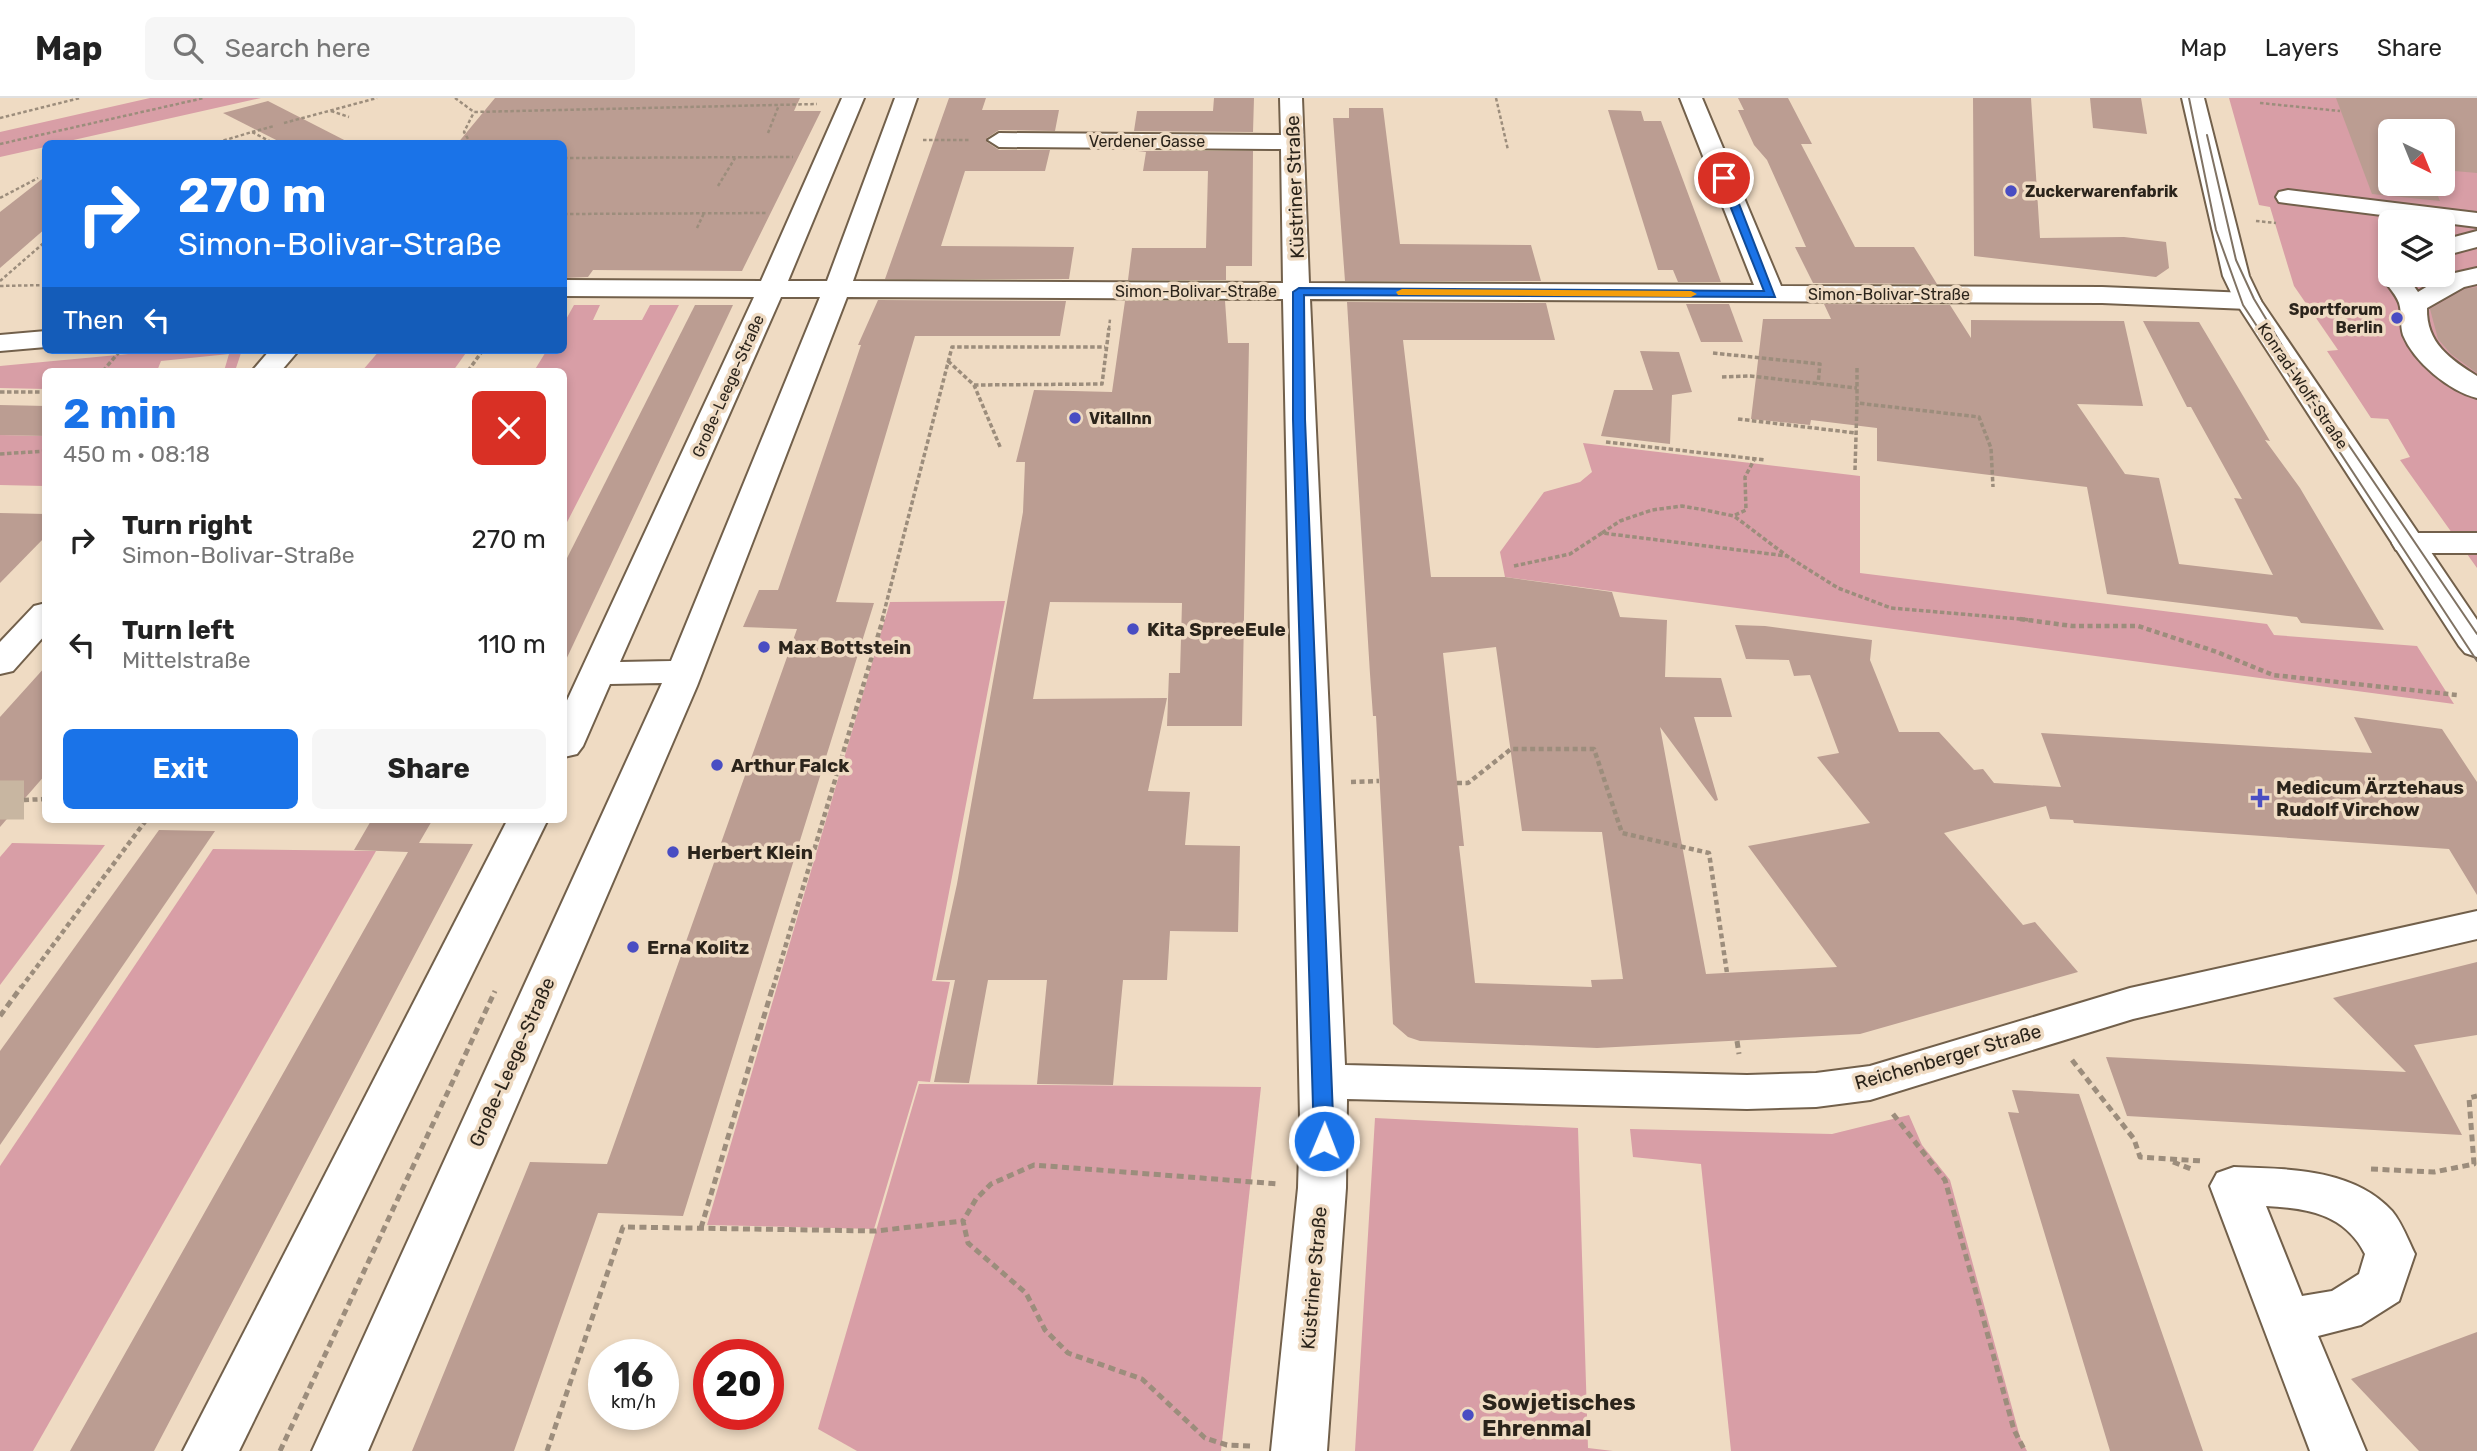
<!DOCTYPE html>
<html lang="en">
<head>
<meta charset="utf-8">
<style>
	body { margin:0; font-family:Rubik,sans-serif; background:#f6f6f6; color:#222; height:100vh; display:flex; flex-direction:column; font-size:26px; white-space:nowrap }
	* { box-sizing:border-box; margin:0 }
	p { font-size:23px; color:#767676 }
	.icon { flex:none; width:38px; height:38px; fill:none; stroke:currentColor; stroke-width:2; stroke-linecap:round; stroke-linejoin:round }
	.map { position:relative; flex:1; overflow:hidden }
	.drawer { position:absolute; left:42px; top:270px; width:525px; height:455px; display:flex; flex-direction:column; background:#fff; border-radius:10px; box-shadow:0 4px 10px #0003 }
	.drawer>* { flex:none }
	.guide { position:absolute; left:42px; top:42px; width:525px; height:214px; border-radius:10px; box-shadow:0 4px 10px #0003; background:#1a73e8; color:#fff; overflow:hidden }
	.needle { width:46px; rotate:137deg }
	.fabs { position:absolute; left:2378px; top:21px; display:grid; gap:14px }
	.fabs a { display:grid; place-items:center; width:77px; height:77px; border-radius:10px; background:#fff; box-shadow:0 4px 10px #0003; font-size:35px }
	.speed { position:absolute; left:588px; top:1241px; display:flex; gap:14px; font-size:35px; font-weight:700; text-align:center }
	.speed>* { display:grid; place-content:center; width:91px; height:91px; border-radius:50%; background:#fff; box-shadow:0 4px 10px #0003; line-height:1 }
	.speed small { font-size:18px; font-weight:400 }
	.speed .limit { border:10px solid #d22; background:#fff; color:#111 }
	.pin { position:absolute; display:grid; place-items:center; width:60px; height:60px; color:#fff; margin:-30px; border:4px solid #fff; border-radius:50%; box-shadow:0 2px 7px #0007 }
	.me { position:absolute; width:77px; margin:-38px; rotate:1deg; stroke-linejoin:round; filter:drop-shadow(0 0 5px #0008) }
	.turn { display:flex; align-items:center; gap:24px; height:147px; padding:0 21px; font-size:32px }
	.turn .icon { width:91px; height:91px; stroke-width:2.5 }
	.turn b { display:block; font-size:49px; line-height:60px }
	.then { display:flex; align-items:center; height:66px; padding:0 21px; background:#0003; gap:14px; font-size:26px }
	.round { display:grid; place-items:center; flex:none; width:74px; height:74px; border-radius:10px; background:#f6f6f6 }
	.overview { display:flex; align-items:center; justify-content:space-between; height:119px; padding:0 21px }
	h1 { font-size:42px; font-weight:700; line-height:52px; color:#1a73e8 }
	.primary-button { display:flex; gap:14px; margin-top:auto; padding:14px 21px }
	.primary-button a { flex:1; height:80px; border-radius:10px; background:#1a73e8; color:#fff; font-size:28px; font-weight:700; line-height:80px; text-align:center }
	.primary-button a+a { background:#f6f6f6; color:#222 }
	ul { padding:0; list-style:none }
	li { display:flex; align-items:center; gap:21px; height:105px; padding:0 21px }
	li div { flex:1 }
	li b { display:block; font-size:26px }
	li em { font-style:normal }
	header { display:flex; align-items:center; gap:42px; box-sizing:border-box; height:98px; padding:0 35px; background:#fff; border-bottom:2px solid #e0e0e0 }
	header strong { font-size:33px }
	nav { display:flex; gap:38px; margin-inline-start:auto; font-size:24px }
	.search { width:490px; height:63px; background:#f6f6f6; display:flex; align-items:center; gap:18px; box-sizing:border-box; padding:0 24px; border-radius:10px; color:#767676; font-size:26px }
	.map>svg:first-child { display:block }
	.green { fill:#d89ea6; fill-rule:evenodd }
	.building { fill:#bb9d92; fill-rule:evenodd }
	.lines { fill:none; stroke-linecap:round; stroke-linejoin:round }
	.minor-tunnel { stroke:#c8b6a1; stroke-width:39; stroke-dasharray:39 19; stroke-linecap:butt }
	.minor-casing { stroke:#72604b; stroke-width:4 }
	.major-casing { stroke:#72604b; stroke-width:4 }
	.path-far3 { stroke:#9c8d7c; stroke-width:2.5; stroke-dasharray:3.5 2.5; stroke-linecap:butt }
	.path-far2 { stroke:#9c8d7c; stroke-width:3.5; stroke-dasharray:4.5 2.5; stroke-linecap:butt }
	.path-far1 { stroke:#9c8d7c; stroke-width:4.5; stroke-dasharray:5 3.5; stroke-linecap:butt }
	.path { stroke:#9c8d7c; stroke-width:5; stroke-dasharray:7 4.5; stroke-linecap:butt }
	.minor { fill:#fff; fill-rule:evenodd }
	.major { fill:#fff; fill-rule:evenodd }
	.tram { stroke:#807364; stroke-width:2 }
	.route { fill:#1a73e8; stroke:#114b97; stroke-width:2 }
	.slow { fill:#f59e0b }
	.poi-dot { fill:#494dc3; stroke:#efdbc3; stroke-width:2.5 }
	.labels { text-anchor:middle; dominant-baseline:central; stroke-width:7; stroke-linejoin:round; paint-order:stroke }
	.far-street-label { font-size:16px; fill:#2b241b; stroke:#efdbc3 }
	.far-poi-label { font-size:16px; font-weight:bold; fill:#2b241b; stroke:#efdbc3; text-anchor:start }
	.street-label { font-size:19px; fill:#2b241b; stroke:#efdbc3 }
	.poi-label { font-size:19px; font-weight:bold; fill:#2b241b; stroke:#efdbc3; text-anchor:start }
	.near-poi-label { font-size:23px; font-weight:bold; fill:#2b241b; stroke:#efdbc3; text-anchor:start }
</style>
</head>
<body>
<header>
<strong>Map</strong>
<div class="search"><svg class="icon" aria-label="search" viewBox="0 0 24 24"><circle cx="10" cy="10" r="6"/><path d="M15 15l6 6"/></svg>Search here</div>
<nav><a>Map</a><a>Layers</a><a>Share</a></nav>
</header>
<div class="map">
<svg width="2477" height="1353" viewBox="0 0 2477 1353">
	<rect width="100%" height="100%" fill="#efdbc3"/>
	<!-- green -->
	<g class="green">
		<path d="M150 0H261L60 45 46 46 45 49 0 59V34Z"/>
		<path d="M2229 0H2477V470L2400 362 2410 359 2388 321 2371 320 2327 253 2338 252 2294 188 2270 109 2259 107ZM2390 33H2443V86H2390ZM2390 124H2443V177H2390Z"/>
		<path d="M574 207H600L593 222H642L650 207H679L564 430V273H534L547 252H564V225Z"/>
		<path d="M171 252H242L235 273H224L229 256 161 263 157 273H46L45 291 0 290V268Z"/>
		<path d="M380 252H468L453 273H362Z"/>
		<path d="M0 337 45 338V388L0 387Z"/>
		<path d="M1583 345 1860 378V475L2267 526 2274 537 2417 548 2454 606 1505 479 1500 454 1544 394 1580 384 1592 374Z"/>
		<path d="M1005 503 932 883 950 884 930 984 918 983 874 1131 707 1127 890 504Z"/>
		<path d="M12 745 105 747 0 887V759Z"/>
		<path d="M213 751 376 753 33 1353H0V1068Z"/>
		<path d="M919 986 1261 989 1221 1353H857L818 1331Z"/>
		<path d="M1909 1017 1922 1047 1950 1082 2020 1339 2027 1353H1731L1701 1066 1633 1059 1630 1031 1832 1036Z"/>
		<path d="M1375 1020 1578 1030 1588 1350 1613 1353H1355Z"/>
	</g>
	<!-- building -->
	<g class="building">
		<path d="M495 0H800L794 13H821L742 173 593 172 588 179 564 180V46H457Z"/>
		<path d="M949 0H986L982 12H1059L1055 33 999 32 987 40V44L999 52H1050L1045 73H965L941 148 1074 149 1069 181H885Z"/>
		<path d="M1214 0H1254L1253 34 1134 33 1137 13H1213Z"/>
		<path d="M1738 0H1788L1812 46H1801L1855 149H1914L1937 186 1813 185 1795 149H1806L1767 62 1754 47 1738 12H1744Z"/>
		<path d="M1973 0H2031L2040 140 2124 139 2166 144 2169 170 2156 179 1974 158Z"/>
		<path d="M2090 0H2141L2147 36 2093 30Z"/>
		<path d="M2336 0H2477V75L2443 72V33H2390V86H2433L2440 103 2372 96Z"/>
		<path d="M268 3 352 46H284L223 15Z"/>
		<path d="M1349 10H1383L1400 146 1531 147 1541 183H1345L1333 20H1349Z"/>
		<path d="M1608 12 1641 13 1644 23H1661L1721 184H1678L1673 172H1658Z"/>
		<path d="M1138 53H1253L1252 168H1226V182H1128L1132 150H1206L1208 73H1143L1146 54Z"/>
		<path d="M46 78V130L0 170V114Z"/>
		<path d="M2477 189V275L2451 256 2438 241 2430 211 2465 191Z"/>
		<path d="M878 202 1066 203 1060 238H915L836 504 874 505 683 1118 598 1115 514 1353H412L530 1064 607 1066 797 531 743 529 759 492H778L861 247H858Z"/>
		<path d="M1125 203H1225L1228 245H1249L1242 628H1167L1169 575H1180L1182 505 1050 504 1033 601 1167 600 1148 693 1190 694 1185 747 1240 748 1238 834 1170 833 1167 882H1123L1113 987 1037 986 1047 882H988L969 985 934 984 955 882H936L957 786 1023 414 1025 364H1016L1034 292 1112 294Z"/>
		<path d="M1347 204 1546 205 1555 242H1403L1431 479H1505L1612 494 1620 519 1667 522 1665 579 1721 580 1732 619H1694L1718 702 1715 703 1660 629 1706 876 1837 869 1748 748 1870 725 1817 659 1839 655 1810 577 1794 578 1789 562 1746 561 1735 527 1765 528 1872 542 1870 562 1899 634H1939L1974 672 1983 671 1994 685 2061 689 2041 635 2372 655 2354 619 2442 631 2477 684V797L2449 751 2074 725 2073 722 2050 721 2046 708 1944 735 2023 827 2035 824 2078 874 1860 936 1597 950 1420 943 1408 939 1393 926 1376 618H1373L1370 576ZM1496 549 1522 733 1602 734 1623 881 1591 882 1592 889 1475 885 1459 748H1464L1443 555Z"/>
		<path d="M1686 206H1729L1743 244H1701Z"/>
		<path d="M1824 206 1950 207 1971 240V222L2124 223 2143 308 2077 306 2125 376 2159 380 2179 466 2273 477 2234 400 2242 401 2191 309H2187L2143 223 2199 224 2270 343 2265 342 2300 390 2384 532 2301 525 2297 519 2107 496 2087 389 1877 363V330L1811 322 1810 327 1751 321 1763 221H1831Z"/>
		<path d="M695 207H733L564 566V466Z"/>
		<path d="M1640 253 1679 254 1692 294 1672 297 1670 346 1601 338 1614 292H1653Z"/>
		<path d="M0 307 46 308V338L0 337Z"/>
		<path d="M0 415 46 416V438L0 485Z"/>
		<path d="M46 568V676L0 729V619Z"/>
		<path d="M372 721H433L419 745 473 746 154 1353H70L408 754 354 752Z"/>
		<path d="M159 732 215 733 0 1047V953Z"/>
		<path d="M2477 864V937L2414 947 2462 1037 2127 1018 2106 959 2406 974 2333 900Z"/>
		<path d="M2012 992 2079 996 2203 1353H2110L2008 1014 2019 1015Z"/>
		<path d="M2477 1234V1353H2419L2351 1281Z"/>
	</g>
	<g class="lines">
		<!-- minor-tunnel -->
		<path class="minor-tunnel" d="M0 702H24"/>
		<defs>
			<g id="minor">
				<path d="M842 0H864L788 183H827L895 0H917L853 183 1283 185 1281 51 999 49 988 42 999 35 1281 37 1280 0H1302L1309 185 1754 187 1680 0H1702L1781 188 2102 189 2248 195 2257 197 2261 203 2257 209 2248 211 2102 205 1310 201 1345 967 1747 977 1816 975 1870 968 2130 890 2477 813V841L2133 921 1870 1002 1816 1009 1747 1011 1347 1001 1346 1090 1327 1353H1271L1298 1090 1300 1020 1283 201 847 199 697 588 368 1353H312L662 585 610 586 583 648 577 656 564 659V609L754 199 564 198V182L761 183ZM781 199H820L671 563 620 564Z"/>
				<path d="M2288 92 2477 115V129L2279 104 2276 99 2279 94Z"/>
				<path d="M2477 133V149L2443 158V142Z"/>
				<path d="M2390 170V177H2406L2418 194 2446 177 2477 170V186L2464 189 2427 210C2426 245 2450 261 2477 278V300C2449 293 2414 264 2403 237 2400 227 2402 219 2400 209 2399 199 2386 186 2380 177Z"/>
				<path d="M46 233V249L0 253V237Z"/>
				<path d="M270 252H299L281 273H252Z"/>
				<path d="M2408 435H2477V455H2408L2396 452 2392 445 2396 438Z"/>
				<path d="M46 505V536L13 573 0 576V544L34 508Z"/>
				<path d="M508 721H548L239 1353H183Z"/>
				<path d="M2234 1069C2287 1071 2353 1070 2392 1113 2402 1125 2408 1142 2415 1156L2399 1203 2361 1227 2318 1238 2366 1353H2310L2210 1088 2217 1075ZM2266 1108C2307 1110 2345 1116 2365 1156L2359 1176 2332 1193 2302 1198Z"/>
			</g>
			<path id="major" d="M2182 0H2204L2249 178 2261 203 2477 522V559L2465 555 2459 548 2235 203 2223 178Z"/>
		</defs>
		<!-- minor casing -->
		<use href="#minor" class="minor-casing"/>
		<!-- major casing -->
		<use href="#major" class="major-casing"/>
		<!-- path-far3 -->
		<g class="path-far3">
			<path d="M455 0 474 14 817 6"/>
			<path d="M1496 0 1508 52"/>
			<path d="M2260 5 2340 13"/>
			<path d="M331 13 349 19"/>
			<path d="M0 20 80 0"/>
			<path d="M284 25 377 0"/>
			<path d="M252 34 274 28"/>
			<path d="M768 35 779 7"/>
			<path d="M923 42H970"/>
			<path d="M0 46 204 0"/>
			<path d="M212 46 252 34 275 46"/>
			<path d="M471 46 464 34 474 14"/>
			<path d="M564 60 793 59"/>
			<path d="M718 88 735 60"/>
			<path d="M0 100 38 80"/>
			<path d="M564 116 768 115"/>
			<path d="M2256 123 2276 125"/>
			<path d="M697 130 704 115"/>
			<path d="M0 183 46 143"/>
			<path d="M0 188 46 187"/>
			<path d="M1109 231 1110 221"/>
		</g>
		<!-- path-far2 -->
		<g class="path-far2">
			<path d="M1713 255 1820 266 1818 286"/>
			<path d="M948 263 974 287 1001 351"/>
			<path d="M1857 270V305"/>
			<path d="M103 273 119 254"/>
			<path d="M468 273 483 252"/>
			<path d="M1722 279 1750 278 1857 290"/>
			<path d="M974 287 1102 286 1109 230"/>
			<path d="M0 294H46"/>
			<path d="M1738 321 1856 335"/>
			<path d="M1606 344 1766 362"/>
			<path d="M0 356 46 353"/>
			<path d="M1855 372 1857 305 1979 319 1991 350 1993 389"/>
			<path d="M1735 417 1746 412 1745 379 1754 362"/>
			<path d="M1602 435 1620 423 1652 412 1682 408 1705 412 1734 418 1787 458 1838 490 1891 510 2032 522"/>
			<path d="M1514 468 1570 456 1602 435 1787 458"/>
			<path d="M882 522 952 249H1105"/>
		</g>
		<!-- path-far1 -->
		<g class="path-far1">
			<path d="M2020 521 2072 528H2138L2217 554 2273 577 2457 597"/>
			<path d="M1351 684 1379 683"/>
			<path d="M1457 685H1468L1511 651H1594L1622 735 1709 755 1727 875"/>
			<path d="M24 702 46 701"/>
			<path d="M21 890 147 721"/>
			<path d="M773 890 883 521"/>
		</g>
		<!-- path -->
		<g class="path">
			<path d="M0 918 22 888"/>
			<path d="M1737 943 1739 956"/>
			<path d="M2072 962 2134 1041 2140 1059 2202 1063"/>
			<path d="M1893 1016 1945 1082 2014 1332 2025 1353"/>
			<path d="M2173 1064 2194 1072"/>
			<path d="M2371 1071 2434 1074 2474 1066 2469 1000 2477 998"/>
			<path d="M701 1130 773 888"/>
			<path d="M1250 1348 1227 1347 1205 1340 1142 1281 1068 1255 1045 1232 1026 1195 968 1145 963 1123 976 1101 991 1086 1034 1067 1279 1086"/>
			<path d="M280 1353 495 893"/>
			<path d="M547 1353 623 1129 876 1133 963 1123"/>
		</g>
		<!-- minor -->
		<use href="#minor" class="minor"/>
		<!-- major -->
		<use href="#major" class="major"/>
		<!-- tram -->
		<g class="tram">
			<path d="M2189 0 2216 132 2243 207 2477 563"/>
			<path d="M2207 37 2236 162 2254 201 2289 259 2477 536"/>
		</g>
	</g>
	<!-- route -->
	<path class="route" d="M1724 78 1729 80 1775 199 1304 197 1305 321 1334 1043 1331 1048H1317L1314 1043 1293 321V194L1299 190 1764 193 1719 80Z"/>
	<!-- slow -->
	<path class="slow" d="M1402 191 1691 193 1697 196 1691 199 1398 197 1396 194Z"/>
	<!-- markers -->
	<g class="poi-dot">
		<circle cx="2011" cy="93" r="7"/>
		<circle cx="2397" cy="220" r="7"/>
		<circle cx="1075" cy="320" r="7"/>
		<circle cx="1133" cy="531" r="7"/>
		<circle cx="764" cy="549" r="7"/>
		<circle cx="717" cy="667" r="7"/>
		<path d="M2256.5 689.5h7v7h7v7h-7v7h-7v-7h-7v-7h7z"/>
		<circle cx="673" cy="754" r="7"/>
		<circle cx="633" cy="849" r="7"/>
		<circle cx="1468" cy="1317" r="7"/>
	</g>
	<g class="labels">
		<!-- far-street labels -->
		<g class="far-street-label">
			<text x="1147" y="43">Verdener Gasse</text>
			<text x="1196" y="193">Simon-Bolivar-Straße</text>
			<text x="1889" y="196">Simon-Bolivar-Straße</text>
			<text transform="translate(728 288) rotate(-66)">Große-Leege-Straße</text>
			<text transform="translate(2303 288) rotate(56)">Konrad-Wolf-Straße</text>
		</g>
		<!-- far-poi labels -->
		<g class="far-poi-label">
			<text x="2025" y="93">Zuckerwarenfabrik</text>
			<text x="2383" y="211" text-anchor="end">Sportforum<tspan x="2383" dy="18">Berlin</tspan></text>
			<text x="1089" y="320">VitalInn</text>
		</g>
		<!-- street labels -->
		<g class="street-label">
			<text transform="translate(1295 89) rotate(-92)">Küstriner Straße</text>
			<text transform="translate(1948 959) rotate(-16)">Reichenberger Straße</text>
			<text transform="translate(512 964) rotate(-66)">Große-Leege-Straße</text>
			<text transform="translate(1314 1180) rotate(-85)">Küstriner Straße</text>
		</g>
		<!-- poi labels -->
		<g class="poi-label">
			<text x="1147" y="531">Kita SpreeEule</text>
			<text x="778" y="549">Max Bottstein</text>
			<text x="731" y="667">Arthur Falck</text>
			<text x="2276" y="689">Medicum Ärztehaus<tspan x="2276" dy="22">Rudolf Virchow</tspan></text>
			<text x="687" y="754">Herbert Klein</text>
			<text x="647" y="849">Erna Kolitz</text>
		</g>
		<!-- near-poi labels -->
		<g class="near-poi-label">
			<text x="1482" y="1304">Sowjetisches<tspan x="1482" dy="26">Ehrenmal</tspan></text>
		</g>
	</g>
</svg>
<div class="fabs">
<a><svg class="needle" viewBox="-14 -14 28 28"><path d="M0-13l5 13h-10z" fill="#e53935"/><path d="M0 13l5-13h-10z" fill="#767676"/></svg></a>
<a><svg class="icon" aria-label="layers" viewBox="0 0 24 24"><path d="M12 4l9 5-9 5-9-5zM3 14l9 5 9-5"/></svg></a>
</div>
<div class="speed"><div>16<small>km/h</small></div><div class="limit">20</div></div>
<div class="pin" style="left:1724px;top:80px;background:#d93025"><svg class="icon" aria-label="arrive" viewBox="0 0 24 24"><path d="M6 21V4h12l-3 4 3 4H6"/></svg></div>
<svg class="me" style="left:1324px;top:1043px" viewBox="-20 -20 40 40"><circle r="17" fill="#1a73e8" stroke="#fff" stroke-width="3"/><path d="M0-11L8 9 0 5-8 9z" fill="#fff"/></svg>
<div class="guide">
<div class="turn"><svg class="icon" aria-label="right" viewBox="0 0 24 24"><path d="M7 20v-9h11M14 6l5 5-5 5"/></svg><div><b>270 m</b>Simon-Bolivar-Straße</div></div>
<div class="then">Then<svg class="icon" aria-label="left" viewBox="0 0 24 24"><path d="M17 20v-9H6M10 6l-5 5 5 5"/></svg></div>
</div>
<section class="drawer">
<div class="overview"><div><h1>2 min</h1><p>450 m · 08:18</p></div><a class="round" style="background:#d93025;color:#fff"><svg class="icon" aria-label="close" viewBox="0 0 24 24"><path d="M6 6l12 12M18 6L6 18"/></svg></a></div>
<ul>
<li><svg class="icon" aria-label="right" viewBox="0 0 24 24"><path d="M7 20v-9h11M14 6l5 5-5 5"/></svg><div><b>Turn right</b><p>Simon-Bolivar-Straße</p></div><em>270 m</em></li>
<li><svg class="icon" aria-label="left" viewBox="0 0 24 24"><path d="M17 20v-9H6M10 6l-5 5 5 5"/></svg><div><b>Turn left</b><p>Mittelstraße</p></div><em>110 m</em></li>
</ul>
<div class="primary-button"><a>Exit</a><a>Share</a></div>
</section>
</div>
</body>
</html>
